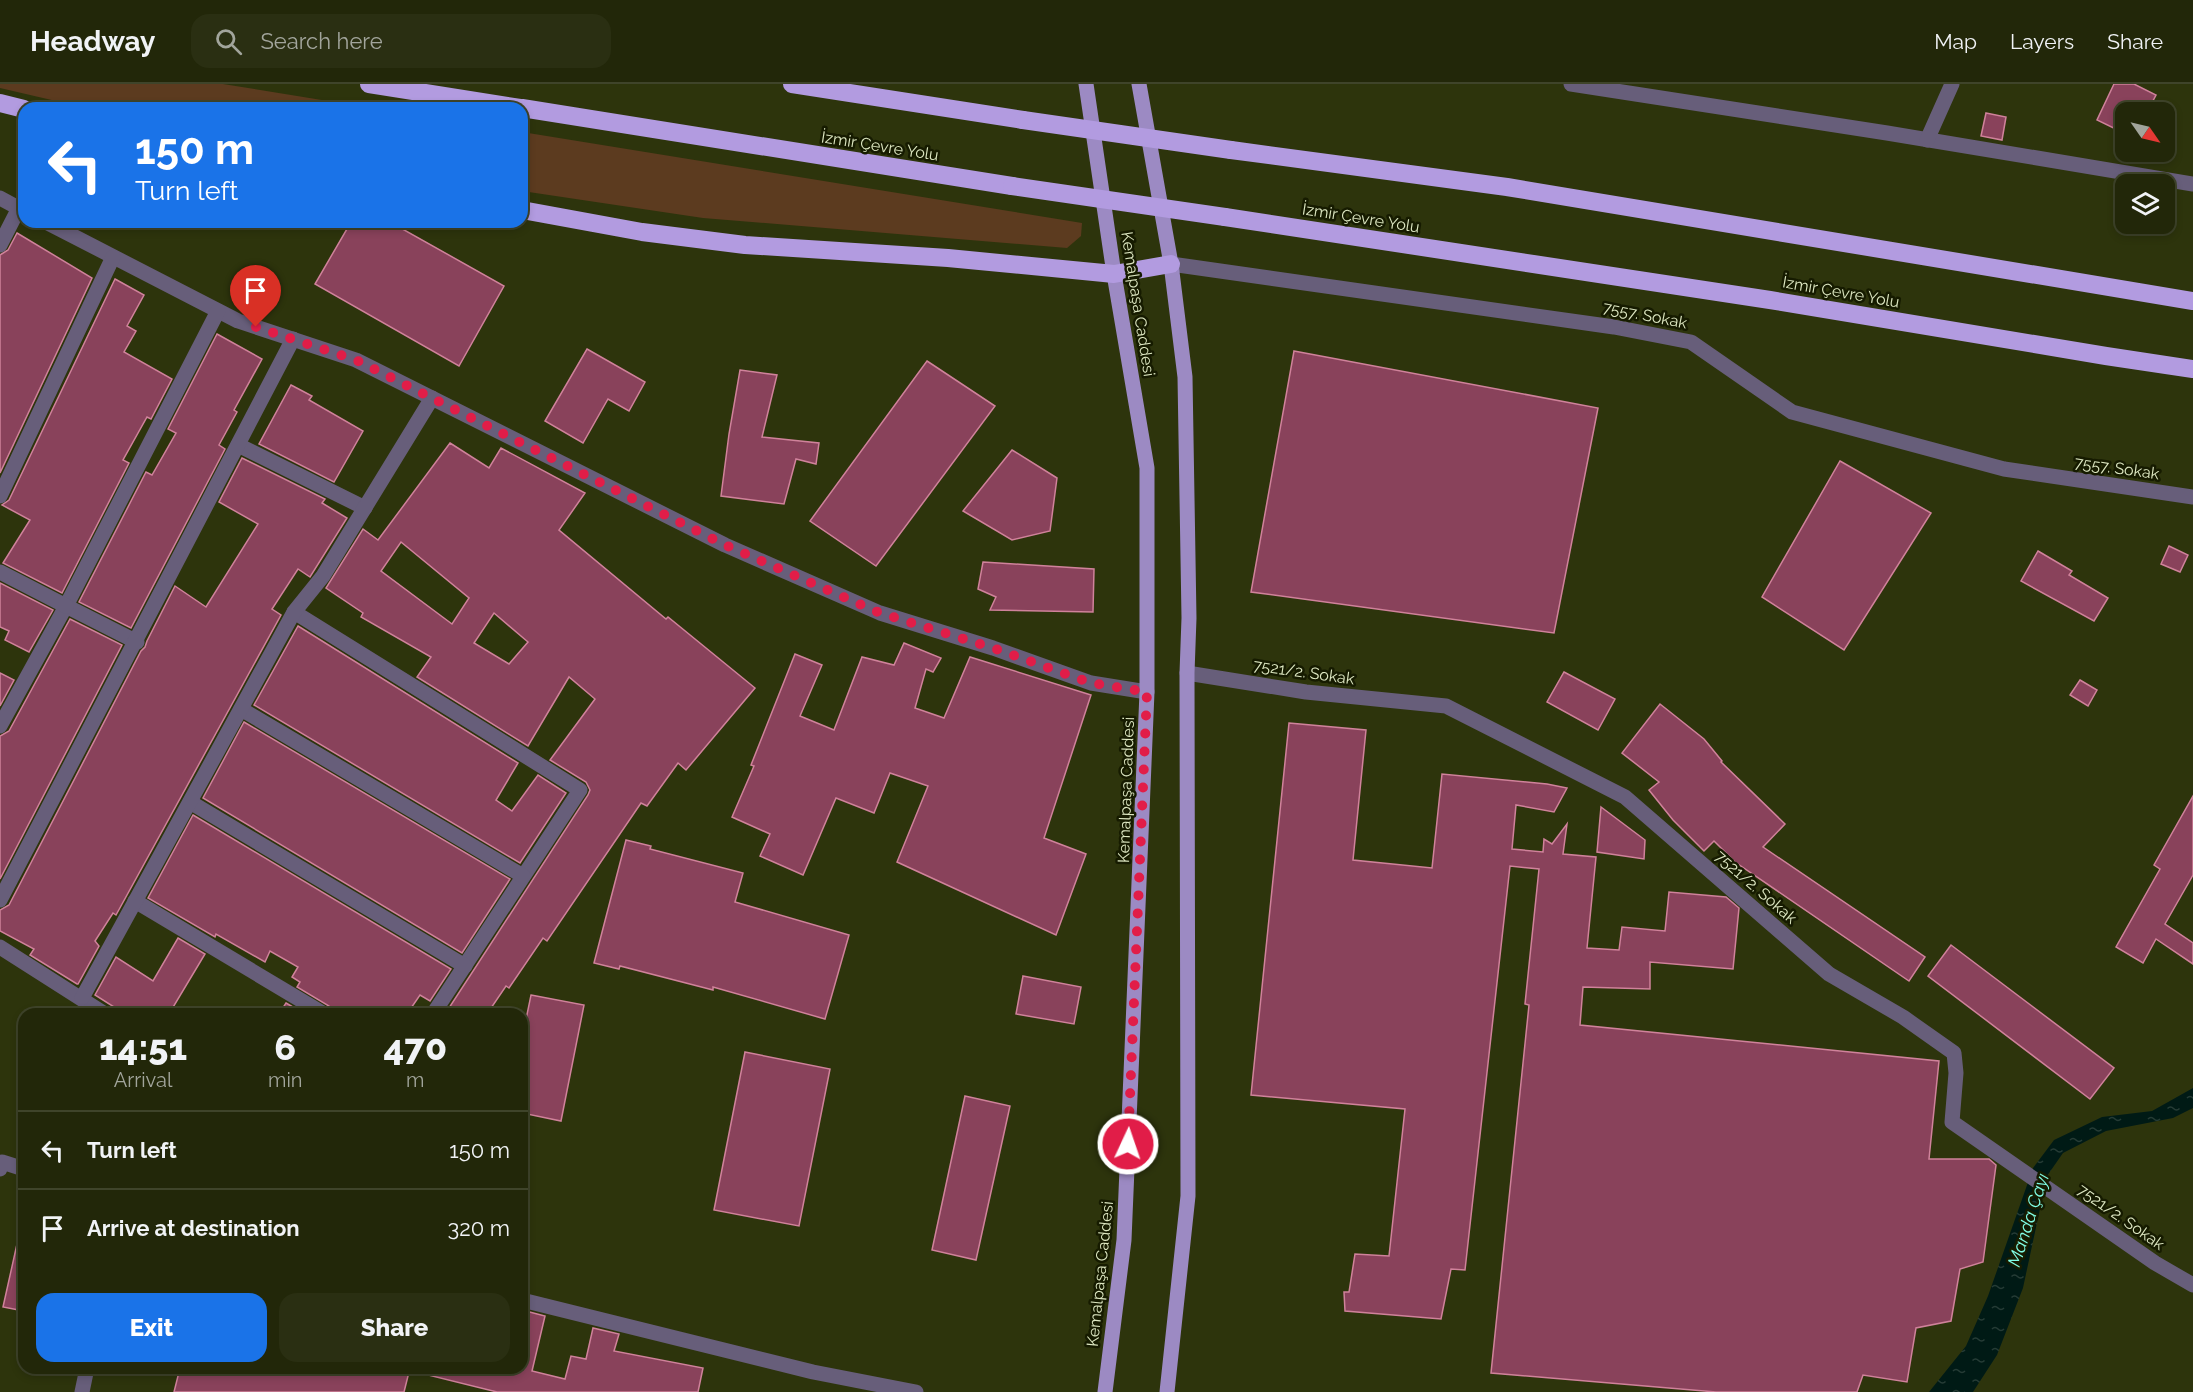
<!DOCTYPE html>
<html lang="en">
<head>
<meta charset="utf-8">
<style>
	body { margin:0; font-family:Raleway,sans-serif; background:#2a2f12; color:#f1f3f6; height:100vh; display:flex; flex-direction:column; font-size:22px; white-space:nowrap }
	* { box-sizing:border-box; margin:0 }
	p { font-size:20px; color:#a2a59c }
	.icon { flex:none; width:33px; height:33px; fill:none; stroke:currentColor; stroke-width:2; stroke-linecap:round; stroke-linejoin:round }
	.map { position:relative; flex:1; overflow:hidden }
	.panel { position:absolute; left:18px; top:924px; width:510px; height:366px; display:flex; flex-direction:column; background:#222709; border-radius:18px; box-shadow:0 3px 9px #0003,0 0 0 2px #3f442a }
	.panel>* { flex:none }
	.banner { position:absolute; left:18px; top:18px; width:510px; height:126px; border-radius:18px; box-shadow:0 3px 9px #0003,0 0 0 2px #3f442a; background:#1a73e8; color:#fff; overflow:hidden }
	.needle { width:39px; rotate:124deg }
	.buttons { position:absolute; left:2115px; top:18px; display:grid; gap:12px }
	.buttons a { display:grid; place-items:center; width:60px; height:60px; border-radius:12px; background:#222709; box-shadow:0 3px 9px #0003,0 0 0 2px #3f442a; font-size:30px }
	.pin { position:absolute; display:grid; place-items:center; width:51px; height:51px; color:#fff; margin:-62px -26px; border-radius:50% 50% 50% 0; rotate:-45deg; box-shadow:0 0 6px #0007 }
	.pin .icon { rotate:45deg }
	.me { position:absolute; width:66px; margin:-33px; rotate:3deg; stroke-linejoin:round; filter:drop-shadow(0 0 4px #0008) }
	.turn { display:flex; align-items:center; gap:21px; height:126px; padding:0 18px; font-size:27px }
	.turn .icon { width:78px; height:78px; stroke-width:2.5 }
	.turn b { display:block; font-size:42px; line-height:51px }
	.eta { display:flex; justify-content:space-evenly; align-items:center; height:102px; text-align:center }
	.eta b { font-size:36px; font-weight:800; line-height:42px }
	.cta { display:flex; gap:12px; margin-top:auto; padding:12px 18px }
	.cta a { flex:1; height:69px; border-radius:18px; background:#1a73e8; color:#fff; font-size:24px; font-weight:800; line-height:69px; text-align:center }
	.cta a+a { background:#2a2f12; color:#f1f3f6 }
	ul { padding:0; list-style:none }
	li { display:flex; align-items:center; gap:18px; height:78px; padding:0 18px; border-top:2px solid #3f442a }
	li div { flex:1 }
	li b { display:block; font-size:22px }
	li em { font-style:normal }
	header { display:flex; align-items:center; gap:36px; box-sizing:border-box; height:84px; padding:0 30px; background:#222709; border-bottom:2px solid #3f442a }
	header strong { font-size:28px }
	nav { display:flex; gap:33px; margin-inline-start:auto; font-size:21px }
	.search { width:420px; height:54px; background:#2a2f12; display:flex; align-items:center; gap:15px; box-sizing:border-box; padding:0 21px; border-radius:18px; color:#a2a59c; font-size:22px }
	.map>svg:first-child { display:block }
	.green { fill:#5c3b1f }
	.water { fill:url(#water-ripples) }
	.building { fill:#89425b; stroke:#d0829b; stroke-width:1.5; fill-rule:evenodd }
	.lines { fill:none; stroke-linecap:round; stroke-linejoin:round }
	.minor { stroke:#675e7a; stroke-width:15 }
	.tertiary { stroke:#675e7a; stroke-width:15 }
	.primary { stroke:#9c8ac3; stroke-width:15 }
	.motorway { stroke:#b29be0; stroke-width:18 }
	.motorway-bridge { stroke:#b29be0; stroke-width:18 }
	.route { stroke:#e11d48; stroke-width:10; stroke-dasharray:0 18 }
	.labels { text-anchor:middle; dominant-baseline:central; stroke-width:5; stroke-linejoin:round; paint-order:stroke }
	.street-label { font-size:16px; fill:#dee8c2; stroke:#161b00 }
	.water-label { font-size:18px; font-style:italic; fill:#81fee6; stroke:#161b00 }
</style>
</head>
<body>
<header>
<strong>Headway</strong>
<div class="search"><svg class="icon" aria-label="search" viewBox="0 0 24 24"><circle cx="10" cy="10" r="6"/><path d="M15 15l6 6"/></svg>Search here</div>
<nav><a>Map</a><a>Layers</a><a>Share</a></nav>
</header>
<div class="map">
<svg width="2193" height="1308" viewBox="0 0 2193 1308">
	<defs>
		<pattern id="water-ripples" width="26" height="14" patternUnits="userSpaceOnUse" patternTransform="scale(1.5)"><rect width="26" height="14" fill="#001a15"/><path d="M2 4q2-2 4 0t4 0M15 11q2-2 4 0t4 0" fill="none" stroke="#253b35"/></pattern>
	</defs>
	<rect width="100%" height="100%" fill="#2d340c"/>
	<!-- green -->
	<g class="green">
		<path d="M0 0H223L371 24H86L0 4Z"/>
		<path d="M522 48 1082 139 1081 152 1067 164 703 134 522 107Z"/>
	</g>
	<!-- water -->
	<path class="water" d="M2193 1004V1024L2173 1034 2106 1047 2063 1069 2047 1092 2023 1204 1997 1271 1973 1308H1929L1966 1262 1988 1212 2033 1084 2054 1056 2102 1033 2152 1027Z"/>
	<!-- building -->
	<g class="building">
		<path d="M2114 0H2134L2156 11 2147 28H2126V50L2097 36Z"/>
		<path d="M1986 29 2006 33 2002 56 1981 52Z"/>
		<path d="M351 138H390L504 202 459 282 315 200Z"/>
		<path d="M17 149 92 194 0 389V171L8 166Z"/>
		<path d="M115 195 144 211 127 242 136 247 124 268 172 295 151 335 147 333 123 376 129 379 62 509 3 479 30 436 2 421 9 416Z"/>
		<path d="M217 250 262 275 234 326 237 328 219 361 225 365 131 544 79 518 146 388 152 391 176 349 168 345Z"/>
		<path d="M587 265 645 298 629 327 608 315 583 359 545 337Z"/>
		<path d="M1294 267 1598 324 1554 549 1251 508Z"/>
		<path d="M927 277 995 322 876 482 810 437Z"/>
		<path d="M740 286 777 291 762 353 819 359 816 380 796 375 784 420 721 412 729 350Z"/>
		<path d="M291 301 312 312 309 316 363 347 334 398 259 360Z"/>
		<path d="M450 359 489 384 501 364 585 409 559 446 666 535 668 533 755 604 686 686 678 679 647 722 641 719 547 857 543 854 509 904 506 902 487 930H452L447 927 588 711 590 706 586 698 550 676 595 615 569 593 528 662 417 593 431 573 361 533 363 529 326 504 363 445 378 456ZM401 458 469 514 452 540 381 487ZM494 529 528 558 509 580 474 559Z"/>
		<path d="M1012 366 1057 394 1050 447 1012 456 963 427Z"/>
		<path d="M242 374 325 415 322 419 347 434 310 493 298 485 272 525 281 531 116 831 113 829 95 857 99 862 78 900H77L30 871 34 865 0 847V826L9 821 141 567 145 563 147 557 175 502 206 523 258 440 219 418Z"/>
		<path d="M1840 377 1931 429 1844 566 1762 513Z"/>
		<path d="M2169 462 2188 471 2180 488 2161 480Z"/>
		<path d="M2038 467 2072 487 2069 491 2108 514 2094 537 2021 497Z"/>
		<path d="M983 478 1094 485 1093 528 990 526 996 513 978 505Z"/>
		<path d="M0 499 53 526 29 568 5 556 9 547 0 543Z"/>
		<path d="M70 535 122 561 0 795V652L9 647Z"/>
		<path d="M298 542 518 679 496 716 512 727 538 691 566 709 520 779 254 621Z"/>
		<path d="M904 559 941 574 933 588 926 585 915 624 944 634 970 573 1091 611 1044 754 1086 770 1056 851 897 778 928 702 890 689 874 729 836 714 803 791 760 772 770 750 732 733 754 682 751 681 795 570 822 581 800 632 834 646 862 573 894 581Z"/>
		<path d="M1564 588 1615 615 1598 646 1547 618Z"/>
		<path d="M0 589 14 596 0 622Z"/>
		<path d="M2080 596 2097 606 2088 622 2070 611Z"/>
		<path d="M1660 620 1704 655 1722 677 1721 678 1785 740 1763 763 1925 873 1909 897 1735 778 1714 757 1704 767 1673 736 1649 706 1659 698 1622 669Z"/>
		<path d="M244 638 510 795 462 869 203 714Z"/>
		<path d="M1289 639 1366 646 1353 776 1432 784 1442 690 1547 700 1567 704 1554 728 1516 721 1512 765 1543 768 1544 755 1552 760 1567 740 1563 770 1596 773 1587 864 1619 866 1622 843 1665 847 1669 808 1726 813 1739 824 1733 885 1650 878V905L1583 903 1580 941 1939 977 1929 1075H1989L1996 1081 1983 1178 1960 1185 1951 1237 1916 1244 1907 1298 1863 1291 1857 1308H1716L1491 1289 1529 921 1525 920 1539 785 1510 782 1465 1186 1451 1185 1441 1235 1345 1227 1344 1208H1349L1355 1170 1389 1172 1405 1025 1251 1011Z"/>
		<path d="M2193 712V791L2165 840 2193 859V880L2156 855 2143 879 2116 863 2160 785 2154 781Z"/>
		<path d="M1601 723 1645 756 1644 775 1597 768Z"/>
		<path d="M193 731 451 885 430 917 420 911 407 930H334L329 922 297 903 300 898 292 893 298 883 270 867 265 878 216 850 215 853 148 814Z"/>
		<path d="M626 756 651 762 650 765 743 789 735 818 849 851 825 935 713 903V906L620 882 619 885 594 879Z"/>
		<path d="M178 854 205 870 169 930H125L95 911 116 873 153 897Z"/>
		<path d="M1951 861 2114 984 2090 1015 1928 892Z"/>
		<path d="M1023 892 1081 903 1074 940 1016 930Z"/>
		<path d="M531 911 584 921 561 1037 522 1029V955Z"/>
		<path d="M286 919 305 930H279Z"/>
		<path d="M745 968 830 985 799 1142 714 1126Z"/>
		<path d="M965 1012 1010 1022 976 1176 932 1166Z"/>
		<path d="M17 1160H24V1227L3 1223Z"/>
		<path d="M522 1226 545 1232 532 1287 565 1295 571 1272 586 1275 593 1244 619 1250 614 1267 703 1284 698 1308H497L424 1290V1284H522Z"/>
		<path d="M180 1284H410L404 1308H174Z"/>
	</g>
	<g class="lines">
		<!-- minor -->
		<g class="minor">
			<path d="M1571 0 1887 49 2193 100"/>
			<path d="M1927 56 1952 0"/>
			<path d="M0 114 24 127"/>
			<path d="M46 138 238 237 356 276 725 461 880 529 993 564 1091 599 1147 608"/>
			<path d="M0 161 19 124"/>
			<path d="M1171 180 1614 243 1691 258 1792 328 2004 385 2193 413"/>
			<path d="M238 361 365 424"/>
			<path d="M0 412 113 173"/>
			<path d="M66 522 218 227"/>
			<path d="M294 528 580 706 433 930"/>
			<path d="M1187 589 1306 608 1446 622 1625 713 1829 890 1903 933 1954 969 1956 989 1952 1038 2155 1179 2193 1201"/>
			<path d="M241 625 523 792"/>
			<path d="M0 642 66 522 137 558"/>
			<path d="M190 718 465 882"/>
			<path d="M0 816 293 255"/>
			<path d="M135 817 324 930"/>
			<path d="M0 863 105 930"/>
			<path d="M82 914 294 528 323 492 432 314"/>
			<path d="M0 1085 2 1078 24 1085"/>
			<path d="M522 1216 813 1288 916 1308"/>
			<path d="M82 1308 87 1284"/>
		</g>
		<!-- tertiary -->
		<path class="tertiary" d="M0 488 66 522"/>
		<!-- primary -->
		<g class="primary">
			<path d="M1086 0 1114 190 1147 384V608L1124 1156 1105 1308"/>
			<path d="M1139 0 1171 180 1185 293 1189 534 1187 589 1188 1112 1167 1308"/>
		</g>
		<!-- motorway -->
		<g class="motorway">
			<path d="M369 0 520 24"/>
			<path d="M792 0 1023 36"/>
			<path d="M0 19 24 25"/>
			<path d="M522 24 1012 102"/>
			<path d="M1231 66 1507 103 2193 217"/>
			<path d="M522 126 642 148 745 161 948 174 1114 190 1171 180"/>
			<path d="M1225 133 1770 216 2106 272 2193 285"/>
		</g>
		<!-- motorway-bridge -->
		<g class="motorway-bridge">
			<path d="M1023 36 1231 66"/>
			<path d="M1012 102 1225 133"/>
		</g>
	</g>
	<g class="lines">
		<!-- route -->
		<path class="route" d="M256 243 356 276 725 461 880 529 993 564 1091 599 1147 608 1128 1060"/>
	</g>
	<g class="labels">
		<!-- street labels -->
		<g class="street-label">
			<text transform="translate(880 62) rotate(9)">İzmir Çevre Yolu</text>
			<text transform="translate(1361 134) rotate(9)">İzmir Çevre Yolu</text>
			<text transform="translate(1841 208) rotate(10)">İzmir Çevre Yolu</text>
			<text transform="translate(1138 220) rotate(81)">Kemalpaşa Caddesi</text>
			<text transform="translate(1645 231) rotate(11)">7557. Sokak</text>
			<text transform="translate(2117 384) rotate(8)">7557. Sokak</text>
			<text transform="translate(1304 588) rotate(8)">7521/2. Sokak</text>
			<text transform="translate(1126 706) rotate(-88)">Kemalpaşa Caddesi</text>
			<text transform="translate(1756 803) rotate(41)">7521/2. Sokak</text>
			<text transform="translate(2121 1133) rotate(35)">7521/2. Sokak</text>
			<text transform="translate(1100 1190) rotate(-84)">Kemalpaşa Caddesi</text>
		</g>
		<!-- water labels -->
		<g class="water-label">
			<text transform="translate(2028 1136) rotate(-72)">Manda Çayı</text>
		</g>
	</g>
</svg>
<div class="buttons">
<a><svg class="needle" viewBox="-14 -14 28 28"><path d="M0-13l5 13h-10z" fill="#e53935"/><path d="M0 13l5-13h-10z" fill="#a2a59c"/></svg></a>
<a><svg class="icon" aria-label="layers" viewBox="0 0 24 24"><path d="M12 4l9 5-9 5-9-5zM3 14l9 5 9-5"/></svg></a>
</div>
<div class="pin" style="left:256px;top:243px;background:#d93025"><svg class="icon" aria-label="arrive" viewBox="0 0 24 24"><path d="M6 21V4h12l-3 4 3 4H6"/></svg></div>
<svg class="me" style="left:1128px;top:1060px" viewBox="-20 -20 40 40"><circle r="17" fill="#e11d48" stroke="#fff" stroke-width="3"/><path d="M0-11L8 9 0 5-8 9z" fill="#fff"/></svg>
<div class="banner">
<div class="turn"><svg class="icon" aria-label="left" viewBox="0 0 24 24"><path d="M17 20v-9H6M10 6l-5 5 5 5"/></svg><div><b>150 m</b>Turn left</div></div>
</div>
<section class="panel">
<div class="eta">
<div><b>14:51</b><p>Arrival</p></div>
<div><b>6</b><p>min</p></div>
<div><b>470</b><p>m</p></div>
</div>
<ul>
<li><svg class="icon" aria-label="left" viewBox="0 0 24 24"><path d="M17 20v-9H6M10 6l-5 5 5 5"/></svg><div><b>Turn left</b></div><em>150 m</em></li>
<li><svg class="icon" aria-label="arrive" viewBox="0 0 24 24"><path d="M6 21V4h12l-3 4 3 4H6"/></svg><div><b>Arrive at destination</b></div><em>320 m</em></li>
</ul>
<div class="cta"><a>Exit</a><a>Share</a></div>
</section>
</div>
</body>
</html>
